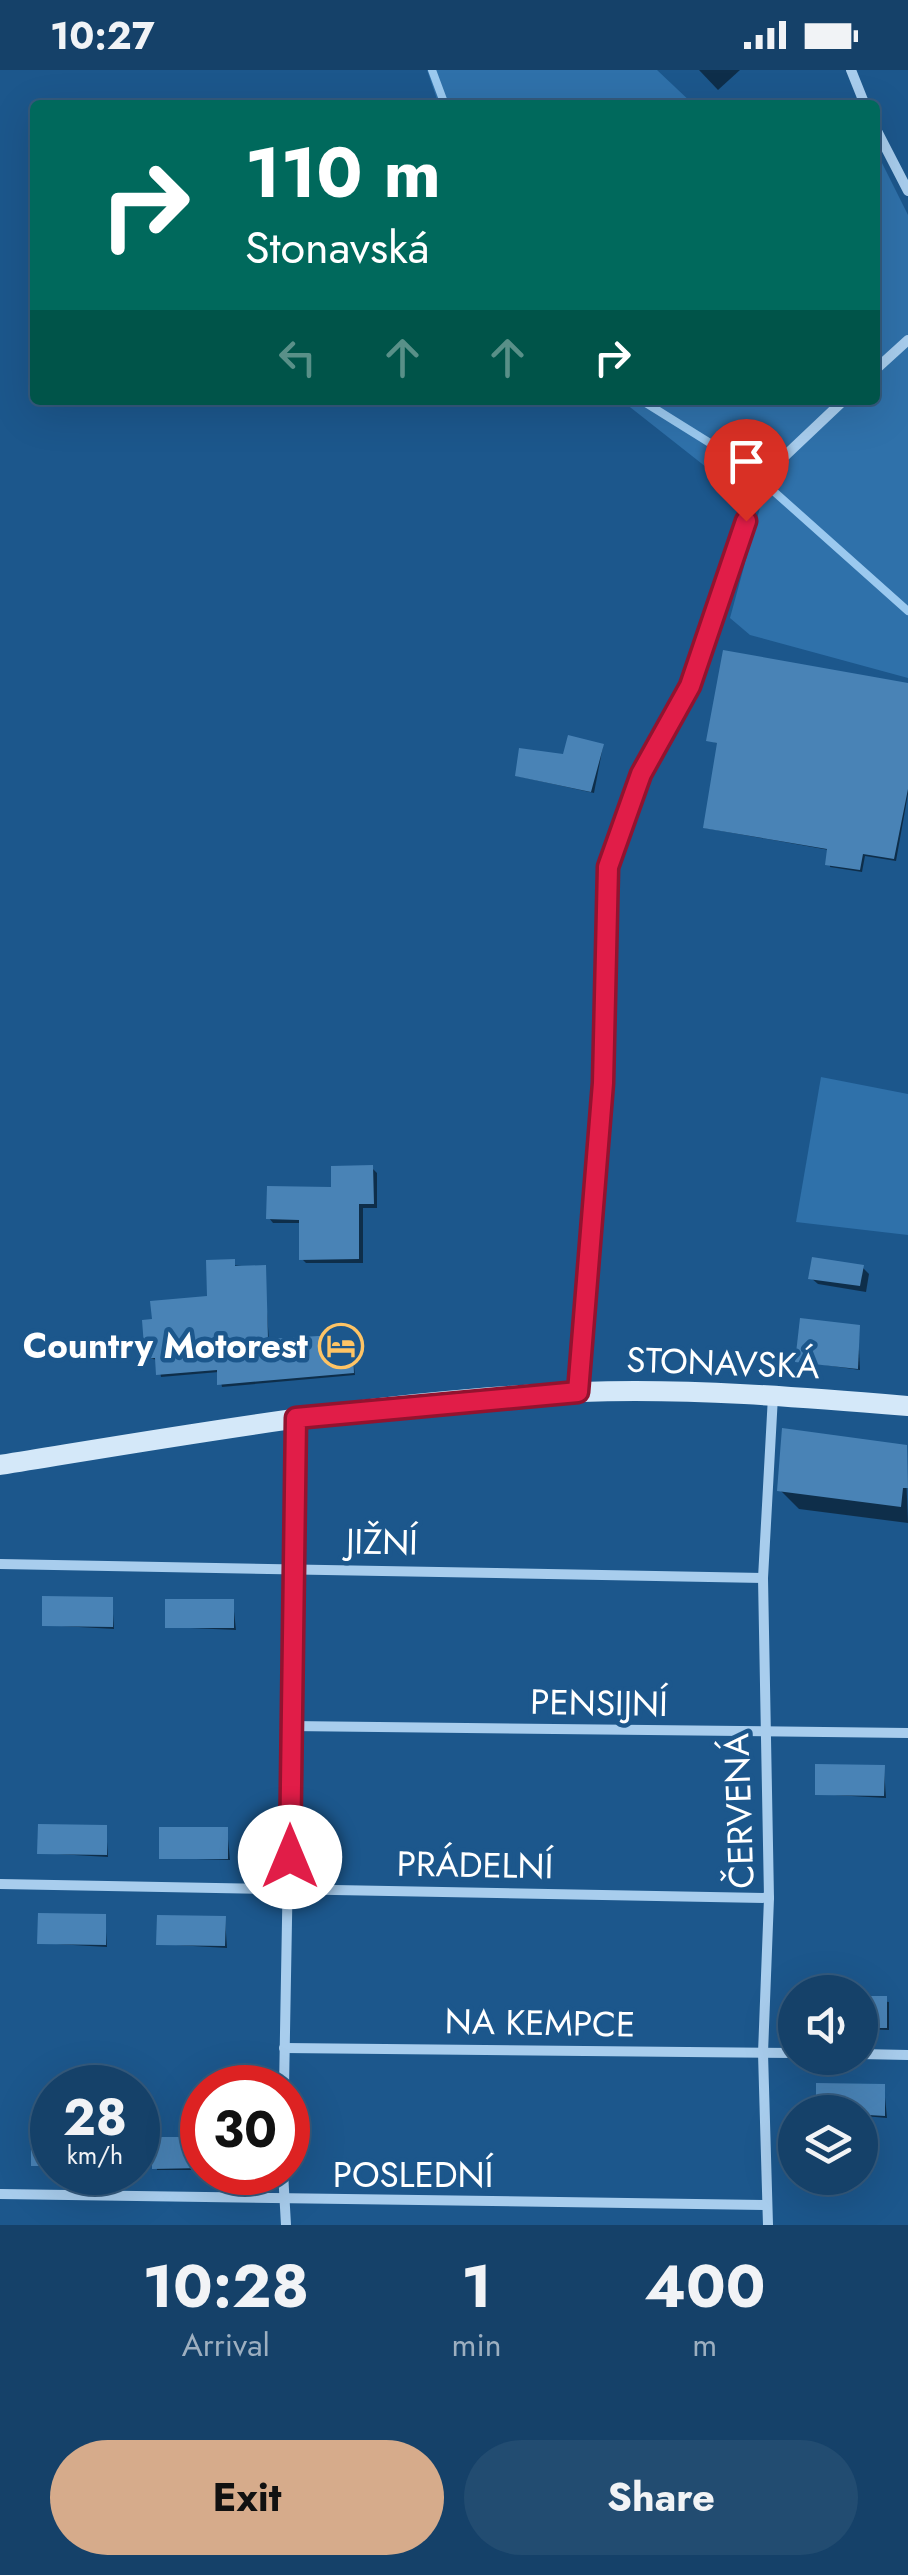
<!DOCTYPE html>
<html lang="en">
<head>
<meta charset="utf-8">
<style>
	body { margin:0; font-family:Jost,sans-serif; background:#224c71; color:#f1f3f6; height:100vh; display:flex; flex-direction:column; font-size:38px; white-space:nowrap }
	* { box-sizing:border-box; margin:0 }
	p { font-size:32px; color:#9dafc0 }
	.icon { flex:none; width:55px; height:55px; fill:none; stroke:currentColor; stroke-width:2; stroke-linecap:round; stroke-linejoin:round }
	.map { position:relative; height:2155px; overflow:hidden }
	.drawer { display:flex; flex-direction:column; background:#154169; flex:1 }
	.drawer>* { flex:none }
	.banner { position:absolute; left:30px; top:30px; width:850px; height:305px; border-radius:10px; box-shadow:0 10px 40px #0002,0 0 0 2px #345a7d; background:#00695c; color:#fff; overflow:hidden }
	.fabs { position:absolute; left:778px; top:1905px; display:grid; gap:20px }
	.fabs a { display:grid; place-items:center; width:100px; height:100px; border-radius:50%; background:#154169; box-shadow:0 10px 40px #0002,0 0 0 2px #345a7d; font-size:50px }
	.speed { position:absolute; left:30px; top:1995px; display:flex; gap:20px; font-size:50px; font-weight:700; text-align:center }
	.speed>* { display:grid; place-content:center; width:130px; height:130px; border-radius:50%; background:#154169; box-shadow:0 10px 40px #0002,0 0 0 2px #345a7d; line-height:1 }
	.speed small { font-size:25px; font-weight:400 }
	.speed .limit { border:15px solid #d22; background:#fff; color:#111 }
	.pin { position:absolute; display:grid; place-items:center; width:85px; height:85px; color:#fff; margin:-102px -42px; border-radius:50% 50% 50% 0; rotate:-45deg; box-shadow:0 0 10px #0007 }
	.pin .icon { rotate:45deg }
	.me { position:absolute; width:110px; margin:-55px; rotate:0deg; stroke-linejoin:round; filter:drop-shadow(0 0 8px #0008) }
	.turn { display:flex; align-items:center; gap:35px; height:210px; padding:0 50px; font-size:45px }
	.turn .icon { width:130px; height:130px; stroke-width:2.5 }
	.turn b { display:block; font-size:70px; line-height:85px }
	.lanes { display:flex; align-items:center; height:95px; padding:0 50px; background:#0003; justify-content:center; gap:50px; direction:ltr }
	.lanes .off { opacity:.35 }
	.eta { display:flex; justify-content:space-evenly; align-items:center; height:170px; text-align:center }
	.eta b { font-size:60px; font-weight:700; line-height:70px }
	.cta { display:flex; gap:20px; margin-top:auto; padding:20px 50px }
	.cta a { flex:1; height:115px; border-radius:60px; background:#d6ab8b; color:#111; font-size:40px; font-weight:700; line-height:115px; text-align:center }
	.cta a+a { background:#224c71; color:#f1f3f6 }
	.status { display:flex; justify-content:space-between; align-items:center; height:70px; padding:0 50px; background:#154169; direction:ltr }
	.status svg { height:28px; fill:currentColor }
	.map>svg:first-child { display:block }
	.green { fill:#2f71aa }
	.shadow { fill:#0007 }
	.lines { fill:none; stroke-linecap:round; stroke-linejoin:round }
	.stream { stroke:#9bc9ef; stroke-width:8 }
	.building { fill:#4983b6 }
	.minor { stroke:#a8cded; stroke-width:10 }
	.secondary { stroke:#d4e8f9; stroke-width:20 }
	.route-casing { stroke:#92132f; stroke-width:25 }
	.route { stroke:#e11d48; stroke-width:18 }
	.labels { text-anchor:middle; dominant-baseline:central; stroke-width:9; stroke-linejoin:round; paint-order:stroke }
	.poi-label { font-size:35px; font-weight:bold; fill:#fff; stroke:#1c578c; text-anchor:end }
	.street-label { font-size:35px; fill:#fff; stroke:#1c578c }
</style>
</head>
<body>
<div class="status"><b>10:27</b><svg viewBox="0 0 49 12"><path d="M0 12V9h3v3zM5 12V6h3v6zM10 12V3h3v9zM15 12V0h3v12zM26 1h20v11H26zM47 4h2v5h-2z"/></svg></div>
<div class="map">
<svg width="908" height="2155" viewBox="0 0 908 2155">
	<rect width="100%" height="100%" fill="#1c578c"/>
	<!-- green -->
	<g class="green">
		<path d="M427 0H657L694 35H439Z"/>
		<path d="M875 79 908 145V608L750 565 730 548 761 434 739 423 621 330H875Z"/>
		<path d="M821 1007 908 1024V1165L796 1152Z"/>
	</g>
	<!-- shadow -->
	<g class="shadow">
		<path d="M699 0H740L718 20Z"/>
		<path d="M908 616V724L896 791 865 786 862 802 830 797 829 780 705 758 720 674 708 670Z"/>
		<path d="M603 676 594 723 517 706Z"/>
		<path d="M372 1098 377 1103V1138H363V1193H306L302 1189 301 1153H273L269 1148Z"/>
		<path d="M208 1193 264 1198 269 1271 351 1267 355 1305 222 1317 219 1302 161 1307 158 1290 148 1288 210 1228Z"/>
		<path d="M862 1197 869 1204 866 1222 818 1214 811 1208Z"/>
		<path d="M858 1258 860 1300 797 1291Z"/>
		<path d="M905 1378 908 1453 799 1439 780 1420Z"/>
		<path d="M112 1529 114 1559 44 1555Z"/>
		<path d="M233 1532 236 1560 168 1557Z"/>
		<path d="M884 1698 886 1728 817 1724Z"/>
		<path d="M106 1757 108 1787 40 1783Z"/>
		<path d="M227 1759 230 1790 162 1788Z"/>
		<path d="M105 1847 107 1877 39 1873Z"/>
		<path d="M225 1848 227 1878 159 1874Z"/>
		<path d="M860 1929 889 1932V1960L860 1959Z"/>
		<path d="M819 2016 884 2017 887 2048 818 2042Z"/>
		<path d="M154 2069H202V2100H157Z"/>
	</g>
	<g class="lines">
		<!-- stream -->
		<g class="stream">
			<path d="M432 0 445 35"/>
			<path d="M641 330 742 393 908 541"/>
		</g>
	</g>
	<!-- building -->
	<g class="building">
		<path d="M723 580 908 613V719L894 789 863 784 860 800 825 795 827 779 703 758 717 673 706 671Z"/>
		<path d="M568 665 604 674 591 722 515 706 519 678 563 684Z"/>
		<path d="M373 1095 374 1134H359V1189L299 1190V1150L266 1149 267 1116 331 1117V1096Z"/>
		<path d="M812 1187 864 1195 860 1216 808 1209Z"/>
		<path d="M235 1189V1196L266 1195 268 1269 352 1264 354 1303 217 1315V1300L156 1305 155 1288 145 1289 142 1250 152 1249 150 1231 207 1226 206 1190Z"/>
		<path d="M800 1248 860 1255 858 1299 795 1292Z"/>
		<path d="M782 1358 907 1375 908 1418H903L901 1437 777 1421Z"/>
		<path d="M42 1526 113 1527V1557L42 1556Z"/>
		<rect x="165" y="1529" width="69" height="29"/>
		<path d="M815 1694 885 1695 884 1726 815 1725Z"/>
		<path d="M38 1754 107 1755V1785L37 1784Z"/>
		<rect x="159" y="1757" width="69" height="32"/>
		<path d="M38 1843 106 1844V1875L37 1874Z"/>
		<path d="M157 1845 226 1846 225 1876 156 1875Z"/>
		<rect x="860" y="1926" width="27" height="32"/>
		<path d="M816 2013 885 2014V2046L816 2042Z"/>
		<path d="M31 2064 52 2065V2096H31Z"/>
		<path d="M152 2067H202V2098L152 2099Z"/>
	</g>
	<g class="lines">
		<!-- minor -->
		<g class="minor">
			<path d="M851 0 865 35"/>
			<path d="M875 57 908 121"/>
			<path d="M875 300 908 270"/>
			<path d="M578 1322 603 1013 608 797 641 704 690 616 756 421 769 401 844 330"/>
			<path d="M0 1494 763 1508"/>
			<path d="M290 1656 908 1663"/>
			<path d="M0 1814 769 1828"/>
			<path d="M284 1978 795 1983"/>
			<path d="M860 1984 908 1985"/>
			<path d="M284 2018 296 1349"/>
			<path d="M283 2102 286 2155"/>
			<path d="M0 2124 765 2135"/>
			<path d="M768 2155 763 1983 769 1828 763 1508 773 1326"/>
		</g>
		<!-- secondary -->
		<path class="secondary" d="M0 1395C192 1364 386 1329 581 1322 690 1318 799 1327 908 1336"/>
	</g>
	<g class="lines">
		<defs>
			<path id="route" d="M290 1787 296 1348 578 1322 603 1013 608 797 641 704 690 616 746 451"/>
		</defs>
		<!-- route casing -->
		<use href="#route" class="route-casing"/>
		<!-- route -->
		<use href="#route" class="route"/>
	</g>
	<!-- icons -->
	<defs>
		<symbol id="hotel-ring" viewBox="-11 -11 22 22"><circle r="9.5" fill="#1c578c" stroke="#fec465" stroke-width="1.5"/><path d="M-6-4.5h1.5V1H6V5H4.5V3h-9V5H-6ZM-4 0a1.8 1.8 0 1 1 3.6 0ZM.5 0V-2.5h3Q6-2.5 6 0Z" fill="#fec465"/></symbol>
	</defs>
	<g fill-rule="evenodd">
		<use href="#hotel-ring" x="316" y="1251" width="50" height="50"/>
	</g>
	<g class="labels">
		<!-- poi labels -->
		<g class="poi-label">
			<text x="308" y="1276">Country Motorest</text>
		</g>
		<!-- street labels -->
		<g class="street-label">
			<text transform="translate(723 1293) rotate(2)">STONAVSKÁ</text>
			<text transform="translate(382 1472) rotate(1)">JIŽNÍ</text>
			<text transform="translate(599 1633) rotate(1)">PENSIJNÍ</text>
			<text transform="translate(739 1741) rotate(-92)">ČERVENÁ</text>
			<text transform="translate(475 1795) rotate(1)">PRÁDELNÍ</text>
			<text transform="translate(540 1953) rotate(1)">NA KEMPCE</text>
			<text x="413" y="2105">POSLEDNÍ</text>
		</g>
	</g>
</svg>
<div class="fabs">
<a><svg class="icon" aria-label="sound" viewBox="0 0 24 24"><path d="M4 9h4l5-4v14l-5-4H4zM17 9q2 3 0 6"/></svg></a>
<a><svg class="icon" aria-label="layers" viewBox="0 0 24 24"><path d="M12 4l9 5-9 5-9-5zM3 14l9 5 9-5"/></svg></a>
</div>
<div class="speed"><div>28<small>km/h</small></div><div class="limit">30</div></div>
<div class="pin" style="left:746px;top:451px;background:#d93025"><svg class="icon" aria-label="arrive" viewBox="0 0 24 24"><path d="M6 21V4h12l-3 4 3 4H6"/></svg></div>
<svg class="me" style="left:290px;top:1787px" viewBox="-20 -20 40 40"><circle r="19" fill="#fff"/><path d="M0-13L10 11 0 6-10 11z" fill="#e11d48"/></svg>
<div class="banner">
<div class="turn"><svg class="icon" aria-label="right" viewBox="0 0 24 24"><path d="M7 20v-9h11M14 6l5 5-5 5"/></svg><div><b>110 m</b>Stonavská</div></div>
<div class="lanes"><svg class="icon off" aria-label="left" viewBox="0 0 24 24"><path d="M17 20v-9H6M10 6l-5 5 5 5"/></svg><svg class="icon off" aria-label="ahead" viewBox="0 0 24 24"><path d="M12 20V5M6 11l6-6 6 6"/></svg><svg class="icon off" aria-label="ahead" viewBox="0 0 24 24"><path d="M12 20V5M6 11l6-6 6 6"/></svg><svg class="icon" aria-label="right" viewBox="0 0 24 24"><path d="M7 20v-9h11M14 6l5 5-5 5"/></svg></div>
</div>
</div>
<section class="drawer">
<div class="eta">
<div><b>10:28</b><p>Arrival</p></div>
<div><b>1</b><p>min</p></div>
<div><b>400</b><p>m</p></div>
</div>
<div class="cta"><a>Exit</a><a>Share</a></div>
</section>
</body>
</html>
